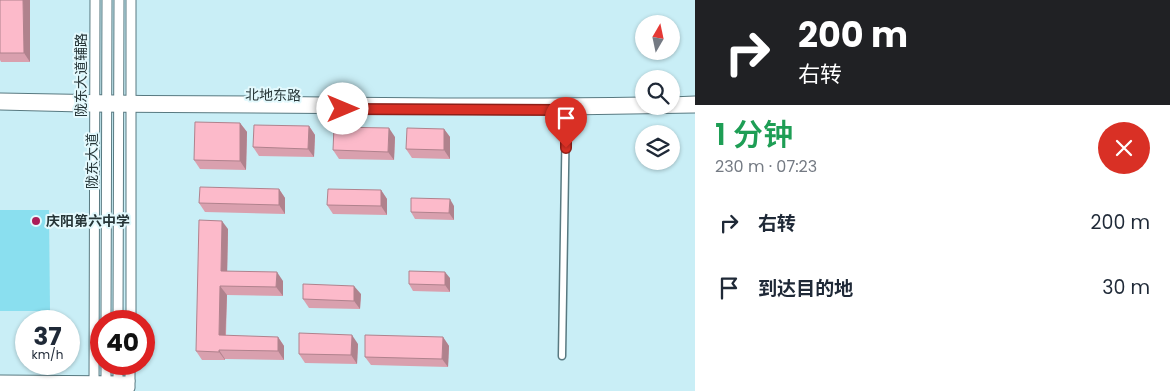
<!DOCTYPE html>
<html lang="zh">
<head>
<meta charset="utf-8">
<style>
	body { margin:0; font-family:Poppins,"Noto Sans SC",sans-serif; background:#f2f2f3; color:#1f2937; height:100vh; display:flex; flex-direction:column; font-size:19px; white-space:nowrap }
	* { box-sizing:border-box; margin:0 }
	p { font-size:16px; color:#747a83 }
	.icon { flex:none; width:28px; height:28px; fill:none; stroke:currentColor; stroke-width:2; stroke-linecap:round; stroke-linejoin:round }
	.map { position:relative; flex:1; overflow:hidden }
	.details { display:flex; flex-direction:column; background:#fff; width:475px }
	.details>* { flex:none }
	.top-card { background:#202124; color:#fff; overflow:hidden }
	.needle { width:32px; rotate:9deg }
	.buttons { position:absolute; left:635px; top:15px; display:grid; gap:10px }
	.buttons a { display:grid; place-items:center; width:45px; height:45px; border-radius:50%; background:#fff; box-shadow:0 1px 4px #0004; font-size:25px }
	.speed { position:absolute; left:15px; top:310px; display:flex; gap:10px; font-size:25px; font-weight:700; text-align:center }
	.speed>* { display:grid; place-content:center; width:65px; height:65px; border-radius:50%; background:#fff; box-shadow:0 1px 4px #0004; line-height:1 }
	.speed small { font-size:12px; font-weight:400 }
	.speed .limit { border:8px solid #d22; background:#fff; color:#111 }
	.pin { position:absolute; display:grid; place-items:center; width:42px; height:42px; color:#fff; margin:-51px -21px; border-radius:50% 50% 50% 0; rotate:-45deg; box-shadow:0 0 5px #0007 }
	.pin .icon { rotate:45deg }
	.me { position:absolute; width:55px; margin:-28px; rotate:90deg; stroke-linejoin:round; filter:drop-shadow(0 0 4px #0008) }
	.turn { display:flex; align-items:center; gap:18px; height:105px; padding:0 20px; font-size:22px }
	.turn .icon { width:65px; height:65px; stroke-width:2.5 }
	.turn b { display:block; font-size:35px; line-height:42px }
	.round { display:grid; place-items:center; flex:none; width:52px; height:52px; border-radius:26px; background:#f2f2f3 }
	.overview { display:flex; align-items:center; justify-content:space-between; height:85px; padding:0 20px }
	h1 { font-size:30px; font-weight:600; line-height:38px; color:#1e9e55 }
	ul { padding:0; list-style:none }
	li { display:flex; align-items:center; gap:15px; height:65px; padding:0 20px }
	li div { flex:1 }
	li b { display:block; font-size:19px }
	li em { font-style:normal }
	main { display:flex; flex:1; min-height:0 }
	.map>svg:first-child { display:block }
	.green { fill:#8adfef }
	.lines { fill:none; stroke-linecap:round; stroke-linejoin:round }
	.street-casing { stroke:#587980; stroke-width:9 }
	.secondary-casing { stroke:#587980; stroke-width:11 }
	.street { stroke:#fff; stroke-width:6 }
	.secondary { stroke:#fff; stroke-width:9 }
	.wall { fill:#d9a0ae }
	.shaded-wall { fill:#b0828d }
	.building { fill:#fcbaca; stroke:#b0828d }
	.route-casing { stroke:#8d1f18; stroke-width:12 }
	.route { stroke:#d93025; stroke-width:9 }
	.poi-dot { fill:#ac1d58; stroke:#e3f9fd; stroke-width:2 }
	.labels { text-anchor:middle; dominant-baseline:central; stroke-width:4; stroke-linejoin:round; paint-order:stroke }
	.street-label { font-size:14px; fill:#263537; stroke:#e3f9fd }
	.poi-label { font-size:14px; font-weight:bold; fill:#263537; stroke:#e3f9fd; text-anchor:start }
</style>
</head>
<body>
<main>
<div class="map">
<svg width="695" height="391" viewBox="0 0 695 391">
	<rect width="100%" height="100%" fill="#c9eef6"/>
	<!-- green -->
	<path class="green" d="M0 210H49L50 311H0Z"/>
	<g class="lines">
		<defs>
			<path id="street" d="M562 356 566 110"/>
			<g id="secondary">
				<path d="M0 98C86 100 172 101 257 101 386 103 515 104 644 102"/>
				<path d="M671 102 695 101"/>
				<path d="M0 105 82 107 566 110 695 108"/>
				<path d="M106 321 107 0"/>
				<path d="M118 321 119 0"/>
				<path d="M131 321V0"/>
				<path d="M118 364V386"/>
				<path d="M0 380 130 381"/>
				<path d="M106 386V364"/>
				<path d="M130 386V364"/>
				<path d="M0 387 130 388"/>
				<path d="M94 391 95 0"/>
			</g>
		</defs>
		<!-- street casing -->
		<use href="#street" class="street-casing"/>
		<!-- secondary casing -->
		<use href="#secondary" class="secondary-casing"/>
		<!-- street -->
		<use href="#street" class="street"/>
		<!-- secondary -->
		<use href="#secondary" class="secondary"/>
	</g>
	<!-- wall -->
	<g class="wall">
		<path d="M0 0H30V62H1L0 60Z"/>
		<path d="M240 123 247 132 246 170 200 169 194 160Z"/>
		<path d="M309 126 315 135 314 157 259 156 253 147Z"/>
		<path d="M444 129 450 137V159L412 158 406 149Z"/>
		<path d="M395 137 394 160 339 159 333 150Z"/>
		<path d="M279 189 285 198V214L205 212 199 203Z"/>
		<path d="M381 190 387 199V215L333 214 327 205Z"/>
		<path d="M454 206V220L415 219 411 212Z"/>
		<path d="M228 229 227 271 283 281V296L227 295 226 336 278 337 284 346V360L225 359V360H202L196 351Z"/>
		<path d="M450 278V292L413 291 409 284Z"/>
		<path d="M361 294 360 309 309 308 303 299Z"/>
		<path d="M443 337 449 346 448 367 371 365 365 357Z"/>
		<path d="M358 344 357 364 305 363 299 354Z"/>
	</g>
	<!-- shaded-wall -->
	<g class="shaded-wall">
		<path d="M23 0H30V62L24 53Z"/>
		<path d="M240 123 247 132 246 170 240 161Z"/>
		<path d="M309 126 315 135 314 157 308 149Z"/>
		<path d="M389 128 395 137 394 160 388 152Z"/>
		<path d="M444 129 450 137V159L444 150Z"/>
		<path d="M279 189 285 198V214L279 205Z"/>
		<path d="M381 190 387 199V215L381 206Z"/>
		<path d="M450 199 454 206V220L449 213Z"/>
		<path d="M222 221 228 229 227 280 221 271Z"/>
		<path d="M277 272 283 281V296L276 287Z"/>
		<path d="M445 272 450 278V292L445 285Z"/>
		<path d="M220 286 227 295 225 344 219 335Z"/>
		<path d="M354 286 361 294 360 309 354 301Z"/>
		<path d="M352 335 358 344 357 364 351 355Z"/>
		<path d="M278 337 284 346V360L278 351Z"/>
		<path d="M443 337 449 346 448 367 442 359Z"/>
		<path d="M219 350 225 359V360L219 352Z"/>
	</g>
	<!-- building -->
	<g class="building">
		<path d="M0 0H23L24 53H0Z"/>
		<path d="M195 122 240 123V161L194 160Z"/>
		<path d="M254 125 309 126 308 149 253 147Z"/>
		<path d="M334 127 389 128 388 152 333 150Z"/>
		<path d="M407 128 444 129V150L406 149Z"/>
		<path d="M200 187 279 189V205L199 203Z"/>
		<path d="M328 189 381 190V206L327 205Z"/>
		<path d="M411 198 450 199 449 213 411 212Z"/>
		<path d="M199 220 222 221 221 271 277 272 276 287 220 286 219 335 278 337V351L219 350V352L196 351Z"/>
		<path d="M409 271 445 272V285L409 284Z"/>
		<path d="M303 284 354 286V301L303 299Z"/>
		<path d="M299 333 352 335 351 355 299 354Z"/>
		<path d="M365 335 443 337 442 359 365 357Z"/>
	</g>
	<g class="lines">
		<defs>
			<path id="route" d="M343 109 566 110V148"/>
		</defs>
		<!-- route casing -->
		<use href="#route" class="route-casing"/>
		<!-- route -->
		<use href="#route" class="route"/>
	</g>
	<!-- markers -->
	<circle class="poi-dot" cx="36" cy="221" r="5"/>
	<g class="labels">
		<!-- street labels -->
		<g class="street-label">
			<text transform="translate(81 75) rotate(-90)">陇东大道辅路</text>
			<text transform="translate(273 95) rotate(1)">北地东路</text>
			<text transform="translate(92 161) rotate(-90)">陇东大道</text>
		</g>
		<!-- poi labels -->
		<g class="poi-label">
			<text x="46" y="221">庆阳第六中学</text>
		</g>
	</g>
</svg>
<div class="buttons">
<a><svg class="needle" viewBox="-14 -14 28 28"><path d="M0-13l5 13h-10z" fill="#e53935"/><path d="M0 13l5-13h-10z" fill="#747a83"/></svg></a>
<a><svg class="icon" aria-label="search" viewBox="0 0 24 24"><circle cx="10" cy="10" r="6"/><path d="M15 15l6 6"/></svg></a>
<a><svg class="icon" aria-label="layers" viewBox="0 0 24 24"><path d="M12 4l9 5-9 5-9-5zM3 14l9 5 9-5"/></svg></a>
</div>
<div class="speed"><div>37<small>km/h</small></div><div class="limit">40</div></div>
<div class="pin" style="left:566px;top:148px;background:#d93025"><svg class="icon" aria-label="arrive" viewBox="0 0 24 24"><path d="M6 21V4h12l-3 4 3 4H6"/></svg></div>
<svg class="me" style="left:343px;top:109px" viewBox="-20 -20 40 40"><circle r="19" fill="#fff"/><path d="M0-13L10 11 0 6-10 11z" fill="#d93025"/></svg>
</div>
<section class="details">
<div class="top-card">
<div class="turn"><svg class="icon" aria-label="right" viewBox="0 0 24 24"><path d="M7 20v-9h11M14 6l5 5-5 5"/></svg><div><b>200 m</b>右转</div></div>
</div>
<div class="overview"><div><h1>1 分钟</h1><p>230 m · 07:23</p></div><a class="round" style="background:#d93025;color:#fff"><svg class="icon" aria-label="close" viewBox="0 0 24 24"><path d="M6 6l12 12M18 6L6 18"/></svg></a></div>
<ul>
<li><svg class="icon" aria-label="right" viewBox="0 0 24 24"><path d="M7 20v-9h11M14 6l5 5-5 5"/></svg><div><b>右转</b></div><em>200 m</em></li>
<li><svg class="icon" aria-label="arrive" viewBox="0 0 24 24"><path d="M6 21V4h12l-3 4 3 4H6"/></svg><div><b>到达目的地</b></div><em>30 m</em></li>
</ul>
</section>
</main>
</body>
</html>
